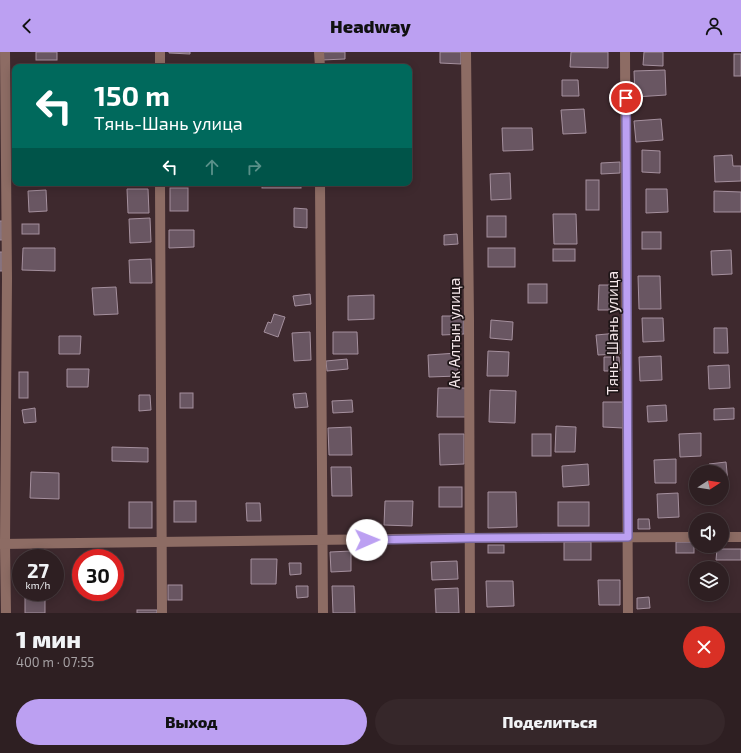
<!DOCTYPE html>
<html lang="ru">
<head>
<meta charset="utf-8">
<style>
	body { margin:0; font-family:"Exo 2",sans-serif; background:#36272a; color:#f1f3f6; height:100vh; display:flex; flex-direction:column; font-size:15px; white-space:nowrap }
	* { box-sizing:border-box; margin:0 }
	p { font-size:13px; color:#a7a2a5 }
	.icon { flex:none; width:22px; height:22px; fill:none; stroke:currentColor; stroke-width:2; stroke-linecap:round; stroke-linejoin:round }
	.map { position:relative; height:561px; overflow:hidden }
	.details { display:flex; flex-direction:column; background:#2e1f22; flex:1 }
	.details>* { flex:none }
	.guide { position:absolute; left:12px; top:12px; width:400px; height:122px; border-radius:8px; box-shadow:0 2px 10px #0003,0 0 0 1px #493d40; background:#00695c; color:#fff; overflow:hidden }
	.needle { width:26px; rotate:78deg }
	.buttons { position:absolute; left:689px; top:413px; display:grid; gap:8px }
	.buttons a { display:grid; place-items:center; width:40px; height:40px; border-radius:50%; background:#2e1f22; box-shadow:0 2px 10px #0003,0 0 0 1px #493d40; font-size:20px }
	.speed { position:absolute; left:12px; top:497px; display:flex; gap:8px; font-size:20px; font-weight:700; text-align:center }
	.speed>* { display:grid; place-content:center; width:52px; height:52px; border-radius:50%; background:#2e1f22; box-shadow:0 2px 10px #0003,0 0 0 1px #493d40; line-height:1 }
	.speed small { font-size:10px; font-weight:400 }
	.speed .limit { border:6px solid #d22; background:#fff; color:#111 }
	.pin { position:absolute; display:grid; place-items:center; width:34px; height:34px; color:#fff; margin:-17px; border:2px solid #fff; border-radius:50%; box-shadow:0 1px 4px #0007 }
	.me { position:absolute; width:44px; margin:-22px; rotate:89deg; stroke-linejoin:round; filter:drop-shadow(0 0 3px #0008) }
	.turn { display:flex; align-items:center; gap:14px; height:84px; padding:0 16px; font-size:18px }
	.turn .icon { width:52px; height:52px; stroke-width:2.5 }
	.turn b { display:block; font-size:28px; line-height:34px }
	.lanes { display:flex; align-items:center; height:38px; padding:0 16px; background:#0003; justify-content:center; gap:20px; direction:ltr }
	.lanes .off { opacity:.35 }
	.round { display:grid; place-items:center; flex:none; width:42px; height:42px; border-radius:21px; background:#36272a }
	.headline { display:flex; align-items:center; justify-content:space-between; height:68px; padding:0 16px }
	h1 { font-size:24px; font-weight:800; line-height:30px }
	.cta { display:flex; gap:8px; margin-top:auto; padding:8px 16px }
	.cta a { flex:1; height:46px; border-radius:24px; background:#bca0f2; color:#111; font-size:16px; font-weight:800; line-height:46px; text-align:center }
	.cta a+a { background:#36272a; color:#f1f3f6 }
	header { display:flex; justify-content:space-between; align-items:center; height:52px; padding:0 16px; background:#bca0f2; color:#111; font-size:18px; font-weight:800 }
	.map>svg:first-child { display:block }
	.building { fill:#695662; stroke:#a5909e }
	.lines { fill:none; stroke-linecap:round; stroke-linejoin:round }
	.minor { stroke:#8d6c64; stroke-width:10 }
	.route-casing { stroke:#7a689d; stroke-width:10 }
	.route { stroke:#bca0f2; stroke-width:7 }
	.labels { text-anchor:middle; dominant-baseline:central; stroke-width:3.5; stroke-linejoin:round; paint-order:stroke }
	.street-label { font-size:15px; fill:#f4e6e9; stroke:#1e1517 }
</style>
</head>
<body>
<header><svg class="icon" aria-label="back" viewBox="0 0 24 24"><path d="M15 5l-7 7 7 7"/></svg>Headway<svg class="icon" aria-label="person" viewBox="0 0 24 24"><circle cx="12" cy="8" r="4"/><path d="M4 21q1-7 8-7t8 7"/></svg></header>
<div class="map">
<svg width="741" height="561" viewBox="0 0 741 561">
	<rect width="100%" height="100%" fill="#3e292e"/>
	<!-- building -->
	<g class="building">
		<rect x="36" y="0" width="21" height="8"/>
		<path d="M169 0H190V2L169 1Z"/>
		<path d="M322 0H345V7L322 8Z"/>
		<path d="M440 0H461V12L440 11Z"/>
		<path d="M571 0H608V16L570 15Z"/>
		<path d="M644 0H663V14L643 13Z"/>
		<rect x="734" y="2" width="7" height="22"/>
		<path d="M665 18 666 43 635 45 634 19Z"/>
		<path d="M562 28H578L579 44H562Z"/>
		<path d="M584 57 586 81 563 82 561 58Z"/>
		<path d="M661 67 663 88 636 90 634 69Z"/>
		<path d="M502 76H532L533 98 503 99Z"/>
		<path d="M642 98 660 99V121L642 120Z"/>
		<path d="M732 103 733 114H741V129L715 130 714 104Z"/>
		<path d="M620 110V121L601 122V111Z"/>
		<path d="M510 121 511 147 491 148 490 122Z"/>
		<rect x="586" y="128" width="13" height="30"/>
		<rect x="262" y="131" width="39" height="5"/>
		<rect x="170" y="136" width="18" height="23"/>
		<path d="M127 137H148L149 161H128Z"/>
		<path d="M646 137H667L668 160 646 161Z"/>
		<path d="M46 138 47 159 29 160 28 139Z"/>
		<path d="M714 139 741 140V160H714Z"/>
		<path d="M294 156 307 157V176L294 175Z"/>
		<path d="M553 162H576L577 192H554Z"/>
		<rect x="487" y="164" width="19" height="21"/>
		<path d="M150 166 151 190 130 191 129 167Z"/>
		<rect x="0" y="169" width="2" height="19"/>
		<rect x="22" y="172" width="17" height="10"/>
		<path d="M169 178H194V195L169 196Z"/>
		<rect x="642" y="180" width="19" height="17"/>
		<path d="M457 182 458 192 444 193V183Z"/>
		<path d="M23 196H55V219L22 218Z"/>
		<rect x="488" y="196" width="27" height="19"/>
		<rect x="553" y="197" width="22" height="12"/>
		<path d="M731 198 732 222 712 223 711 199Z"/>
		<rect x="0" y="200" width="2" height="19"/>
		<path d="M151 207 152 231H130L129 208Z"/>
		<path d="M638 224H660L661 257H639Z"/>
		<rect x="528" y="232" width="19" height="19"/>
		<path d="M599 233H617V258H598Z"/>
		<path d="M116 235 118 262 94 263 92 236Z"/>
		<path d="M310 242 311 252 295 254 293 244Z"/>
		<path d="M374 243V267L348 268V244Z"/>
		<path d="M274 262 285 265 278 285 264 280 268 270 271 271Z"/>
		<path d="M442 264H464V282L442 283Z"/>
		<path d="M642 266H663L664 289 643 290Z"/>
		<path d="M491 268 513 270 512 288 490 286Z"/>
		<path d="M714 276H727L728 301H714Z"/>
		<path d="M310 280 311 308 294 309 292 281Z"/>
		<path d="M333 280H357L358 302H333Z"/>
		<path d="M618 281 620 302 598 303 596 283Z"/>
		<path d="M59 284H81L80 302H59Z"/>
		<path d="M488 299 509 300 508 324H487Z"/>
		<path d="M457 301 458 324 429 325 428 303Z"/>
		<path d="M661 304 662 328 640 329 639 305Z"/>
		<path d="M604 305H619L620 319H604Z"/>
		<path d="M347 307 348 317 327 319 326 309Z"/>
		<path d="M729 313 730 336 709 337 708 314Z"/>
		<path d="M67 317H89L88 335H67Z"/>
		<rect x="19" y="320" width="9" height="26"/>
		<path d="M438 336H466V365H437Z"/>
		<path d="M490 338 516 339 515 371 489 370Z"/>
		<rect x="180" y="341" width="13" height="15"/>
		<path d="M306 341 308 355 295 356 293 342Z"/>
		<path d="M139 343H150L151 358 139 359Z"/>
		<path d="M352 348 353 360 333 361 332 349Z"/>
		<path d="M603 350H624L623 376 603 375Z"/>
		<path d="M666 353 667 369 648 370 647 354Z"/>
		<path d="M35 356 36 370 24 371 22 358Z"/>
		<path d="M734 356V367L714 368V357Z"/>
		<path d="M556 374 576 375 575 400H555Z"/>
		<path d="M351 375 352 403H329L328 376Z"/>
		<path d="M701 381V404L680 405 679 382Z"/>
		<path d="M439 382H464V412L440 413Z"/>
		<rect x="532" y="382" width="19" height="22"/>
		<path d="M112 395 148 396V410L112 409Z"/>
		<path d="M676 407V431H655L654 408Z"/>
		<path d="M726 410 728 431 722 432V420H710L709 412Z"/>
		<path d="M588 412 589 433 563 435 562 414Z"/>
		<path d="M331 415H351L352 444H332Z"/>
		<path d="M31 420 59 421V447L30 446Z"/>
		<rect x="439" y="435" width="23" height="20"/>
		<path d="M488 440H516L517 475 488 476Z"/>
		<path d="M678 441 679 465 658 466 657 442Z"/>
		<rect x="174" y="449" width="22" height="21"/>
		<path d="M385 449H413L412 474 384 473Z"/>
		<rect x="129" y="450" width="23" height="26"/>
		<rect x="558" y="450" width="31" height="24"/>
		<path d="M246 451H260L261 469H247Z"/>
		<path d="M638 467H649L650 477H638Z"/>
		<rect x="564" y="490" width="27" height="18"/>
		<rect x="676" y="490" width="18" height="11"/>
		<rect x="488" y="493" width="16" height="8"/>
		<path d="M717 497H741V508H716Z"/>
		<path d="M351 499V519L331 520 330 500Z"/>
		<path d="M251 507H277L276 532H251Z"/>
		<path d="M457 509 458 527 432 528 431 510Z"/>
		<path d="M289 511H301V522L290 523Z"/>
		<path d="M598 528H620V553H599Z"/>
		<path d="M486 529H513L514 554 487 555Z"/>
		<rect x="168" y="533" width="14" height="15"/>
		<path d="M296 534H308V545L297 546Z"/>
		<path d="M332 534H354L355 561H333Z"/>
		<path d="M458 536 459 561H436L435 537Z"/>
		<rect x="25" y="540" width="20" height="21"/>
		<path d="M649 545 650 556 637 557V546Z"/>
		<rect x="137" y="558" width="20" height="3"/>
	</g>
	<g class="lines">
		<!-- minor -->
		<g class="minor">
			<path d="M5 0 7 226 5 492 6 561"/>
			<path d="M160 0V15"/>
			<path d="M319 0 320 15"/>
			<path d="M466 0 469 268 470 561"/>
			<path d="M625 0 628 561"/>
			<path d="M160 131 162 561"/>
			<path d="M320 131 323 561"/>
			<path d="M722 485H741"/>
			<path d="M0 492 470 486 696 485"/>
		</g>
	</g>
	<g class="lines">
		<defs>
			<path id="route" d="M367 488 470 486 628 485 627 260 626 46"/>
		</defs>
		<!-- route casing -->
		<use href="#route" class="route-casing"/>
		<!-- route -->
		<use href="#route" class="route"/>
	</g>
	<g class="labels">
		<!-- street labels -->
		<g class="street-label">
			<text transform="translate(454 281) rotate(-90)">Ак Алтын улица</text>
			<text transform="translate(612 281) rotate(-90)">Тянь-Шань улица</text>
		</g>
	</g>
</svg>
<div class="buttons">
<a><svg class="needle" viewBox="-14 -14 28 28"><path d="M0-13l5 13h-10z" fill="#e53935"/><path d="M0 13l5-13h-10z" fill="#a7a2a5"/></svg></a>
<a><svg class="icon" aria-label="sound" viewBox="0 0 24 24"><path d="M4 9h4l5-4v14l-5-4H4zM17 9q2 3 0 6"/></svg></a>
<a><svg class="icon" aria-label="layers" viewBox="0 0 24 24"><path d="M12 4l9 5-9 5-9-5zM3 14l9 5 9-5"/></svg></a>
</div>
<div class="speed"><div>27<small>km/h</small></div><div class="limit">30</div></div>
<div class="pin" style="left:626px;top:46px;background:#d93025"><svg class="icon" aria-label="arrive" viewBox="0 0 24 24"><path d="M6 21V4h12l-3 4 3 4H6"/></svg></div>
<svg class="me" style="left:367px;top:488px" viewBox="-20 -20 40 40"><circle r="19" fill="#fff"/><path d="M0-13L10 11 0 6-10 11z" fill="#bca0f2"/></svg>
<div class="guide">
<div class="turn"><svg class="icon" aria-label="left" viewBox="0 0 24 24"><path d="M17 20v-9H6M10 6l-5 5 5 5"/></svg><div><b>150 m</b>Тянь-Шань улица</div></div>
<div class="lanes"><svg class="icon" aria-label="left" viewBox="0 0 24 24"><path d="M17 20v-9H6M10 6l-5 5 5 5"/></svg><svg class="icon off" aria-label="ahead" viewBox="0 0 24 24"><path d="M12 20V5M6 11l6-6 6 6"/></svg><svg class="icon off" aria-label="right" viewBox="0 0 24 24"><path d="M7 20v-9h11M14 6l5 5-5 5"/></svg></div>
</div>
</div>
<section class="details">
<div class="headline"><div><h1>1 мин</h1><p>400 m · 07:55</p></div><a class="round" style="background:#d93025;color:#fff"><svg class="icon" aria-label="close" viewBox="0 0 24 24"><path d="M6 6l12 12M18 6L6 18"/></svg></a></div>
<div class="cta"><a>Выход</a><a>Поделиться</a></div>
</section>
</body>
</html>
